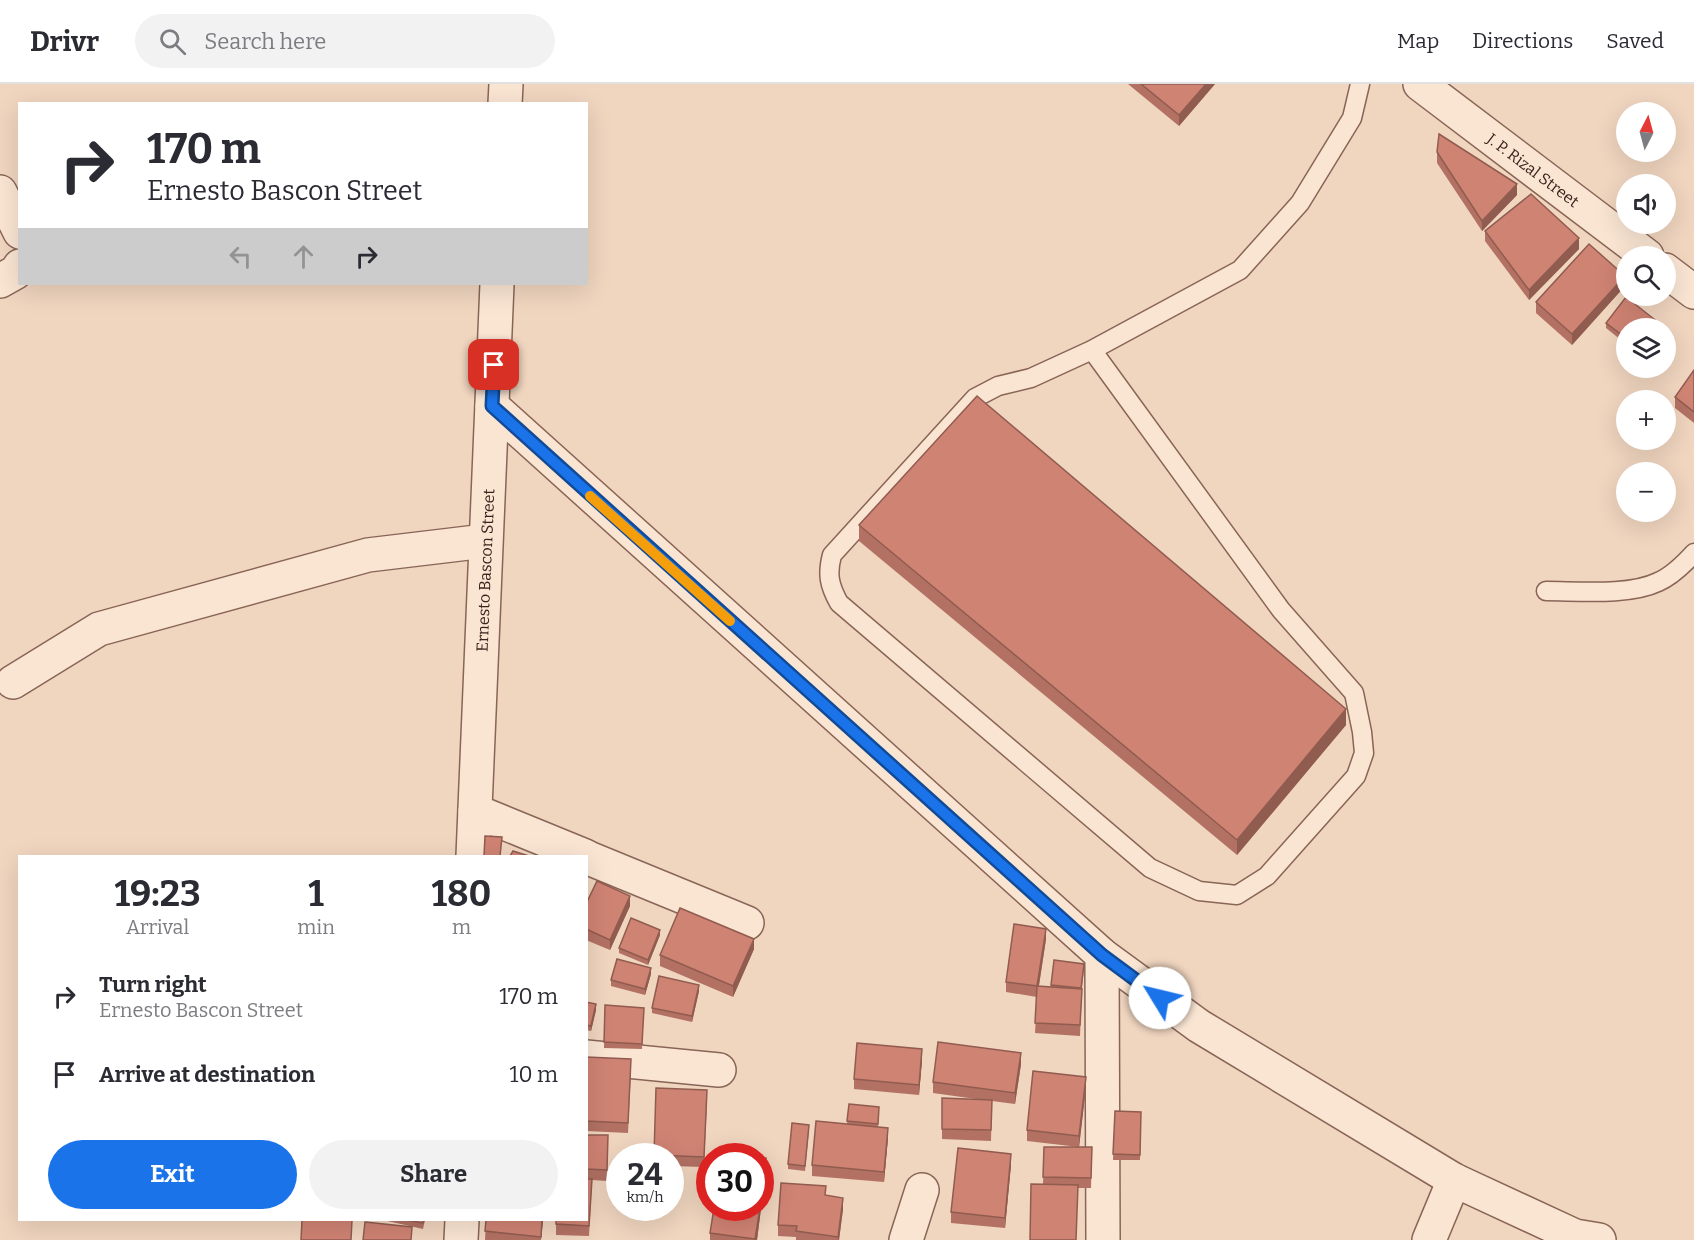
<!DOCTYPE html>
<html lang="en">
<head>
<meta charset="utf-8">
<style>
	body { margin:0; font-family:Bitter,serif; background:#f2f2f3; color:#2b2b33; height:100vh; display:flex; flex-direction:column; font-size:22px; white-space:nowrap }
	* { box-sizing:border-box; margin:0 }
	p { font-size:20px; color:#7c7c81 }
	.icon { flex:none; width:33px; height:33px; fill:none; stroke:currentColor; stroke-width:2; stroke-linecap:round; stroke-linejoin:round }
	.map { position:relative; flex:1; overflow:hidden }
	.sheet { position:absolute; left:18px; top:771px; width:570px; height:366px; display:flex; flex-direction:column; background:#fff; border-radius:0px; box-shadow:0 6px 24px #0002 }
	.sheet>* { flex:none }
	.top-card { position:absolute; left:18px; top:18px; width:570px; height:183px; border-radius:0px; box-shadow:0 6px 24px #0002; background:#fff; color:#2b2b33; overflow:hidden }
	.needle { width:39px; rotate:6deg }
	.fabs { position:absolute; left:1616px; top:18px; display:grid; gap:12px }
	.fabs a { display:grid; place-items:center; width:60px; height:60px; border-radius:50%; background:#fff; box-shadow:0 6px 24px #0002; font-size:30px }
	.speed { position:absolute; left:606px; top:1059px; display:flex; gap:12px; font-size:30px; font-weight:700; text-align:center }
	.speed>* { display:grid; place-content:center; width:78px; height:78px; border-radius:50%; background:#fff; box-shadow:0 6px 24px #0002; line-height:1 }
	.speed small { font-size:15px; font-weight:400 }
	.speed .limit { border:9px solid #d22; background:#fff; color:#111 }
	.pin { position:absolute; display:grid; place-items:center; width:51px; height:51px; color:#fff; margin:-26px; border-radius:12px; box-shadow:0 3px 9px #0006 }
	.me { position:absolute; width:66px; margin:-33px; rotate:306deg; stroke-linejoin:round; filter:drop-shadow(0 0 4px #0008) }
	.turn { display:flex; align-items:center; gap:21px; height:126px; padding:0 30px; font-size:27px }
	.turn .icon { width:78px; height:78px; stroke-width:2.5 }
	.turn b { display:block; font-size:42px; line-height:51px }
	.lanes { display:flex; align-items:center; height:57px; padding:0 30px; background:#0003; justify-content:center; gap:30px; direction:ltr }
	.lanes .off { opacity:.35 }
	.eta { display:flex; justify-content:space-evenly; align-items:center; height:102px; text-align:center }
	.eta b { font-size:36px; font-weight:700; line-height:42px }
	.primary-button { display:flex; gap:12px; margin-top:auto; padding:12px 30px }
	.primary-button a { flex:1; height:69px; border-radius:36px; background:#1a73e8; color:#fff; font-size:24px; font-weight:700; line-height:69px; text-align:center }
	.primary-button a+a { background:#f2f2f3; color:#2b2b33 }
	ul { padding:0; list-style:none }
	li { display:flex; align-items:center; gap:18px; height:78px; padding:0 30px }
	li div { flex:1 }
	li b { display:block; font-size:22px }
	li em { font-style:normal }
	header { display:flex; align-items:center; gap:36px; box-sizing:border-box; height:84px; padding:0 30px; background:#fff; border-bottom:2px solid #e1e1e2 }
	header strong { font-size:28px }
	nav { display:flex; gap:33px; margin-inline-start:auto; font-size:21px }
	.search { width:420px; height:54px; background:#f2f2f3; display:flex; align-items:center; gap:15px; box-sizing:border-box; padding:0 21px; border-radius:33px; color:#7c7c81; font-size:22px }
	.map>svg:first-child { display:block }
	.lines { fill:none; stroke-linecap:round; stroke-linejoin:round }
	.service-casing { stroke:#896557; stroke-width:21 }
	.minor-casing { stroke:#896557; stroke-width:36 }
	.tertiary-casing { stroke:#896557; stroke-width:36 }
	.service { stroke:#fae5d3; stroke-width:18 }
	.minor { stroke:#fae5d3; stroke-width:33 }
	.tertiary { stroke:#fae5d3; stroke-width:33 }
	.wall { fill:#b27163 }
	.shaded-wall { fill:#915c50 }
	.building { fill:#cf8373; stroke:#915c50; stroke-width:1.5 }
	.route-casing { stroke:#114b97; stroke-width:15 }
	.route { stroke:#1a73e8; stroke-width:10 }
	.slow { stroke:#f59e0b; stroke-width:10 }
	.labels { text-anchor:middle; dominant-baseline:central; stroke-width:4.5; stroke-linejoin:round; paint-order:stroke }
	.street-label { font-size:16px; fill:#38231c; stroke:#f7e2cf }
</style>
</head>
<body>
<header>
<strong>Drivr</strong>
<div class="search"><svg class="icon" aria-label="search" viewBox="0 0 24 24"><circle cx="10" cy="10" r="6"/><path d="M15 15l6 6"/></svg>Search here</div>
<nav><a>Map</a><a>Directions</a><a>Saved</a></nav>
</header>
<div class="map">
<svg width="1694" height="1156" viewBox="0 0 1694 1156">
	<rect width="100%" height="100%" fill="#f0d5bf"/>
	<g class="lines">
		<defs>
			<g id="service">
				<path d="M1092 266 1031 294 998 302 975 314 832 471C827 490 829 501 839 519L1150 784 1199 807 1237 811 1267 792 1356 692 1364 669 1362 648 1354 609 1281 526 1092 266 1240 186 1300 119 1352 34 1360 0"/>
				<path d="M1546 507C1578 507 1629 512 1658 498 1672 492 1684 480 1694 469"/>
			</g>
			<g id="minor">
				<path d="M0 108 20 148"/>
				<path d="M0 197 16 188 20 182"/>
				<path d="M492 322 1102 871 1199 942 1454 1096 1575 1152 1599 1156"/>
				<path d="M13 598 99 545 368 471 485 457"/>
				<path d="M475 727 585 772"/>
				<path d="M586 773 747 839"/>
				<path d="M1102 871 1103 1156"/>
				<path d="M586 973 719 986"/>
				<path d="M906 1156 922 1106"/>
				<path d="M1429 1156 1454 1096"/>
			</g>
			<g id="tertiary">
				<path id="s1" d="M1420 0 1647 172"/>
				<path d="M505 20 506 0"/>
				<path d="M1665 186 1694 208"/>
				<path id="s2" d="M473 772 497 200"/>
				<path d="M461 1156 462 1136"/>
			</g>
		</defs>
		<!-- service casing -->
		<use href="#service" class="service-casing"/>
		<!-- minor casing -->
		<use href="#minor" class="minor-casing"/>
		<!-- tertiary casing -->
		<use href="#tertiary" class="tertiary-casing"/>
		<!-- service -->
		<use href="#service" class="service"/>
		<!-- minor -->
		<use href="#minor" class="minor"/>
		<!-- tertiary -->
		<use href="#tertiary" class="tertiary"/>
	</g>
	<!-- wall -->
	<g class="wall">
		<path d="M1128 0H1215L1179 42Z"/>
		<path d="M1437 68 1517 111 1482 147 1437 79Z"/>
		<path d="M1485 147 1579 165 1529 216 1485 157Z"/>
		<path d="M1625 202 1572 261 1536 229V218Z"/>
		<path d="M1606 239 1659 244H1626V260L1606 244Z"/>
		<path d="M1694 286V339L1675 324V313Z"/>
		<path d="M859 441 1346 641 1237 771 859 457Z"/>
		<path d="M586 820 630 822 610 866 586 856Z"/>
		<path d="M660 851 648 881 619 869V864Z"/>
		<path d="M1046 855 1039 902 1051 903 1054 876 1084 885 1082 905 1080 952 1035 949 1037 913 1006 908V898Z"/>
		<path d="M754 865 733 913 660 882V871Z"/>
		<path d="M651 890 645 911 611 902V896Z"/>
		<path d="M699 907 692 938 652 929V924Z"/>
		<path d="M586 918 596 926 591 947 586 946Z"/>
		<path d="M605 921 644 924 642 965 604 964Z"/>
		<path d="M586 973 631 986 628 1049 586 1047Z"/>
		<path d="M922 976 919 1011 854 1005V995Z"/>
		<path d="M1021 980 1015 1020 992 1017 991 1057 942 1055V1014L983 1016 933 1009V998Z"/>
		<path d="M1086 1003 1079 1063 1027 1057V1046Z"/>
		<path d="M656 1004 707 1017 704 1083 670 1082V1072H654Z"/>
		<path d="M849 1020 879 1028 878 1043 888 1054 884 1098 812 1092V1081L847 1040Z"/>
		<path d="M1115 1027 1141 1028 1140 1076H1113Z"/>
		<path d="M809 1046 805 1087 788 1085V1080Z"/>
		<path d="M586 1051H608L607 1097 592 1096 589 1152 556 1151V1136H586Z"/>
		<path d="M1044 1063H1092L1091 1104H1078L1043 1100Z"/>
		<path d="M1011 1081 1005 1144 951 1139V1128Z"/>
		<path d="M766 1085 757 1156H710V1149Z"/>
		<path d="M826 1111 843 1125 839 1156H796V1153L778 1152V1141Z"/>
		<path d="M383 1136H425L423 1145Z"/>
		<path d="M486 1136H543L541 1156H485Z"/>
	</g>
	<!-- shaded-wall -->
	<g class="shaded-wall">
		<path d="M1206 0H1215L1179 42V31Z"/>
		<path d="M1517 100V111L1482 147V137Z"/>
		<path d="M1579 154V165L1529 216V206Z"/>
		<path d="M1625 192V202L1572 261V250Z"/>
		<path d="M1346 625V641L1237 771V756Z"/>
		<path d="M630 812V822L610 866V856Z"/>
		<path d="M1046 845V855L1037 913V902Z"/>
		<path d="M660 846V851L648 881V876Z"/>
		<path d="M754 855V865L733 913V902Z"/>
		<path d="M651 884V890L645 911V905Z"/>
		<path d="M699 901V907L692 938V932Z"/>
		<path d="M596 920V926L591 947V942Z"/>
		<path d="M922 965V976L919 1011V1001Z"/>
		<path d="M1021 969V980L1015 1020V1009Z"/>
		<path d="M1086 993V1003L1079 1063V1052Z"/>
		<path d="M888 1044V1054L884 1098V1088Z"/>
		<path d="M1011 1070V1081L1005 1144V1134Z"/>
		<path d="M766 1074V1085L757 1156H755L760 1124Z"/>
		<path d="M843 1114V1125L839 1156H838Z"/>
		<path d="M542 1136H543L541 1156Z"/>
	</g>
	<!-- building -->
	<g class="building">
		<path d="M1141 0H1206L1179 31Z"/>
		<path d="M1439 50 1517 100 1482 137 1437 68Z"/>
		<path d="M1531 110 1579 154 1529 206 1485 147Z"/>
		<path d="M1589 160 1625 192 1572 250 1536 218Z"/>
		<path d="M1626 213 1659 239 1655 244H1626V254L1606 239Z"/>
		<path d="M1694 286V328L1675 313Z"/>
		<path d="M977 312 1346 625 1237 756 859 441Z"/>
		<path d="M485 752 502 753 500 772H484Z"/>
		<path d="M513 767 529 772H510Z"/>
		<path d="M597 797 630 812 610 856 586 845V820Z"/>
		<path d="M680 824 754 855 733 902 660 871Z"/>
		<path d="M631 834 660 846 648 876 619 864Z"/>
		<path d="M1014 840 1046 845 1037 902 1082 905 1080 941 1035 939 1037 902 1006 898Z"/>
		<path d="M617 875 651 884 645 905 611 896Z"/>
		<path d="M1054 876 1084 880 1081 904 1051 901Z"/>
		<path d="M659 892 699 901 692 932 652 924Z"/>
		<path d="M586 918 596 920 591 942 586 941Z"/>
		<path d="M605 921 644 924 642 960 604 958Z"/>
		<path d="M938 958 1021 969 1015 1009 933 998Z"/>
		<path d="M857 959 922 965 919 1001 854 995Z"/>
		<path d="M586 973 631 975 628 1039 586 1037Z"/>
		<path d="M1033 987 1086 993 1079 1052 1027 1046Z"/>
		<path d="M656 1004 707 1006 704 1073 654 1071Z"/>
		<path d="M942 1014 992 1016 991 1046 942 1045Z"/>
		<path d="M849 1020 879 1023 878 1040 847 1037Z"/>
		<path d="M1115 1027 1141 1028 1140 1071 1113 1070Z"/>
		<path d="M816 1037 888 1044 884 1088 812 1081Z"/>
		<path d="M792 1039 809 1041 805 1082 788 1080Z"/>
		<path d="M586 1051H608L607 1086 586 1085Z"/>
		<path d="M1044 1063H1092L1091 1094 1043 1093Z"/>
		<path d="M958 1064 1011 1070 1005 1134 951 1128Z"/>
		<path d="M721 1068 754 1072H721Z"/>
		<path d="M760 1073 766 1074 760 1117Z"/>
		<path d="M586 1095H592L589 1142 556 1140V1136H586Z"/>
		<path d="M781 1099 826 1102 825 1111 843 1114 838 1153 796 1147 797 1142 778 1141Z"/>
		<path d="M1031 1100 1078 1101 1076 1156H1030Z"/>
		<path d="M714 1124H760L755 1155 710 1149Z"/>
		<path d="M302 1136H352L351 1156H301Z"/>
		<path d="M406 1136H424L423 1139Z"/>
		<path d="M486 1136H542L541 1153 485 1147Z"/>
		<path d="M365 1138 412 1143 411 1156H363Z"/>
	</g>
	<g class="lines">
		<defs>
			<path id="route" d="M494 281 492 322 1102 871 1160 914"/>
		</defs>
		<!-- route casing -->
		<use href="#route" class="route-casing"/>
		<!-- route -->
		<use href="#route" class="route"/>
		<!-- slow -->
		<path class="slow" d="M590 412 730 537"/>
	</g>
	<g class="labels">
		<!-- street labels -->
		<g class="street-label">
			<text stroke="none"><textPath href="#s1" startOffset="142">J. P. Rizal Street</textPath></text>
			<text stroke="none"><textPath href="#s2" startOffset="286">Ernesto Bascon Street</textPath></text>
		</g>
	</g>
</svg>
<div class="fabs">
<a><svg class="needle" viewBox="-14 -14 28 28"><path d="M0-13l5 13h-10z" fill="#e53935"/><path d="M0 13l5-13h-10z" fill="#7c7c81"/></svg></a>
<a><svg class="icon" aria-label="sound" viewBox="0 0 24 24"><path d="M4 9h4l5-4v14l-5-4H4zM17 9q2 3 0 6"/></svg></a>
<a><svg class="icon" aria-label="search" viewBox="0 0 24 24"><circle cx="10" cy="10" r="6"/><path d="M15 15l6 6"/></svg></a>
<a><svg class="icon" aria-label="layers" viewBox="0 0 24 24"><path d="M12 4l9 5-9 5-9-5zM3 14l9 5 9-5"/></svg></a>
<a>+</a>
<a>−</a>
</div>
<div class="speed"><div>24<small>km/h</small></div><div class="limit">30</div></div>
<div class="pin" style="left:494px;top:281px;background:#d93025"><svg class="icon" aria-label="arrive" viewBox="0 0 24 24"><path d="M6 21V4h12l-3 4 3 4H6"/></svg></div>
<svg class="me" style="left:1160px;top:914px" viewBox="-20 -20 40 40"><circle r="19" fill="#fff"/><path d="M0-13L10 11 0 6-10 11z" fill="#1a73e8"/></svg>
<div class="top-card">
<div class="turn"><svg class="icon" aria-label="right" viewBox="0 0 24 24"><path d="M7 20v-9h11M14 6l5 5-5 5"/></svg><div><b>170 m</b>Ernesto Bascon Street</div></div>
<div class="lanes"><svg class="icon off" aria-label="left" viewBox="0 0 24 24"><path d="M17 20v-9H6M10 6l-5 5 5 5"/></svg><svg class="icon off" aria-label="ahead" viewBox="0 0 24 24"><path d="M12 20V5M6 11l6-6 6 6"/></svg><svg class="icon" aria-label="right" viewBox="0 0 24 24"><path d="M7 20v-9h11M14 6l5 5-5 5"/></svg></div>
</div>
<section class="sheet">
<div class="eta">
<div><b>19:23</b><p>Arrival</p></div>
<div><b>1</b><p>min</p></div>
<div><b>180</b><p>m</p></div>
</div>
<ul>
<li><svg class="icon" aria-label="right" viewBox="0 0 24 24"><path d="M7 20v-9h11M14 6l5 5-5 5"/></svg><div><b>Turn right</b><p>Ernesto Bascon Street</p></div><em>170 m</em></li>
<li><svg class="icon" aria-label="arrive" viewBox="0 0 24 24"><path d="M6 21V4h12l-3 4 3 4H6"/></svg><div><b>Arrive at destination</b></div><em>10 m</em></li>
</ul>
<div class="primary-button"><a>Exit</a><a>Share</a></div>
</section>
</div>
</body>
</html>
